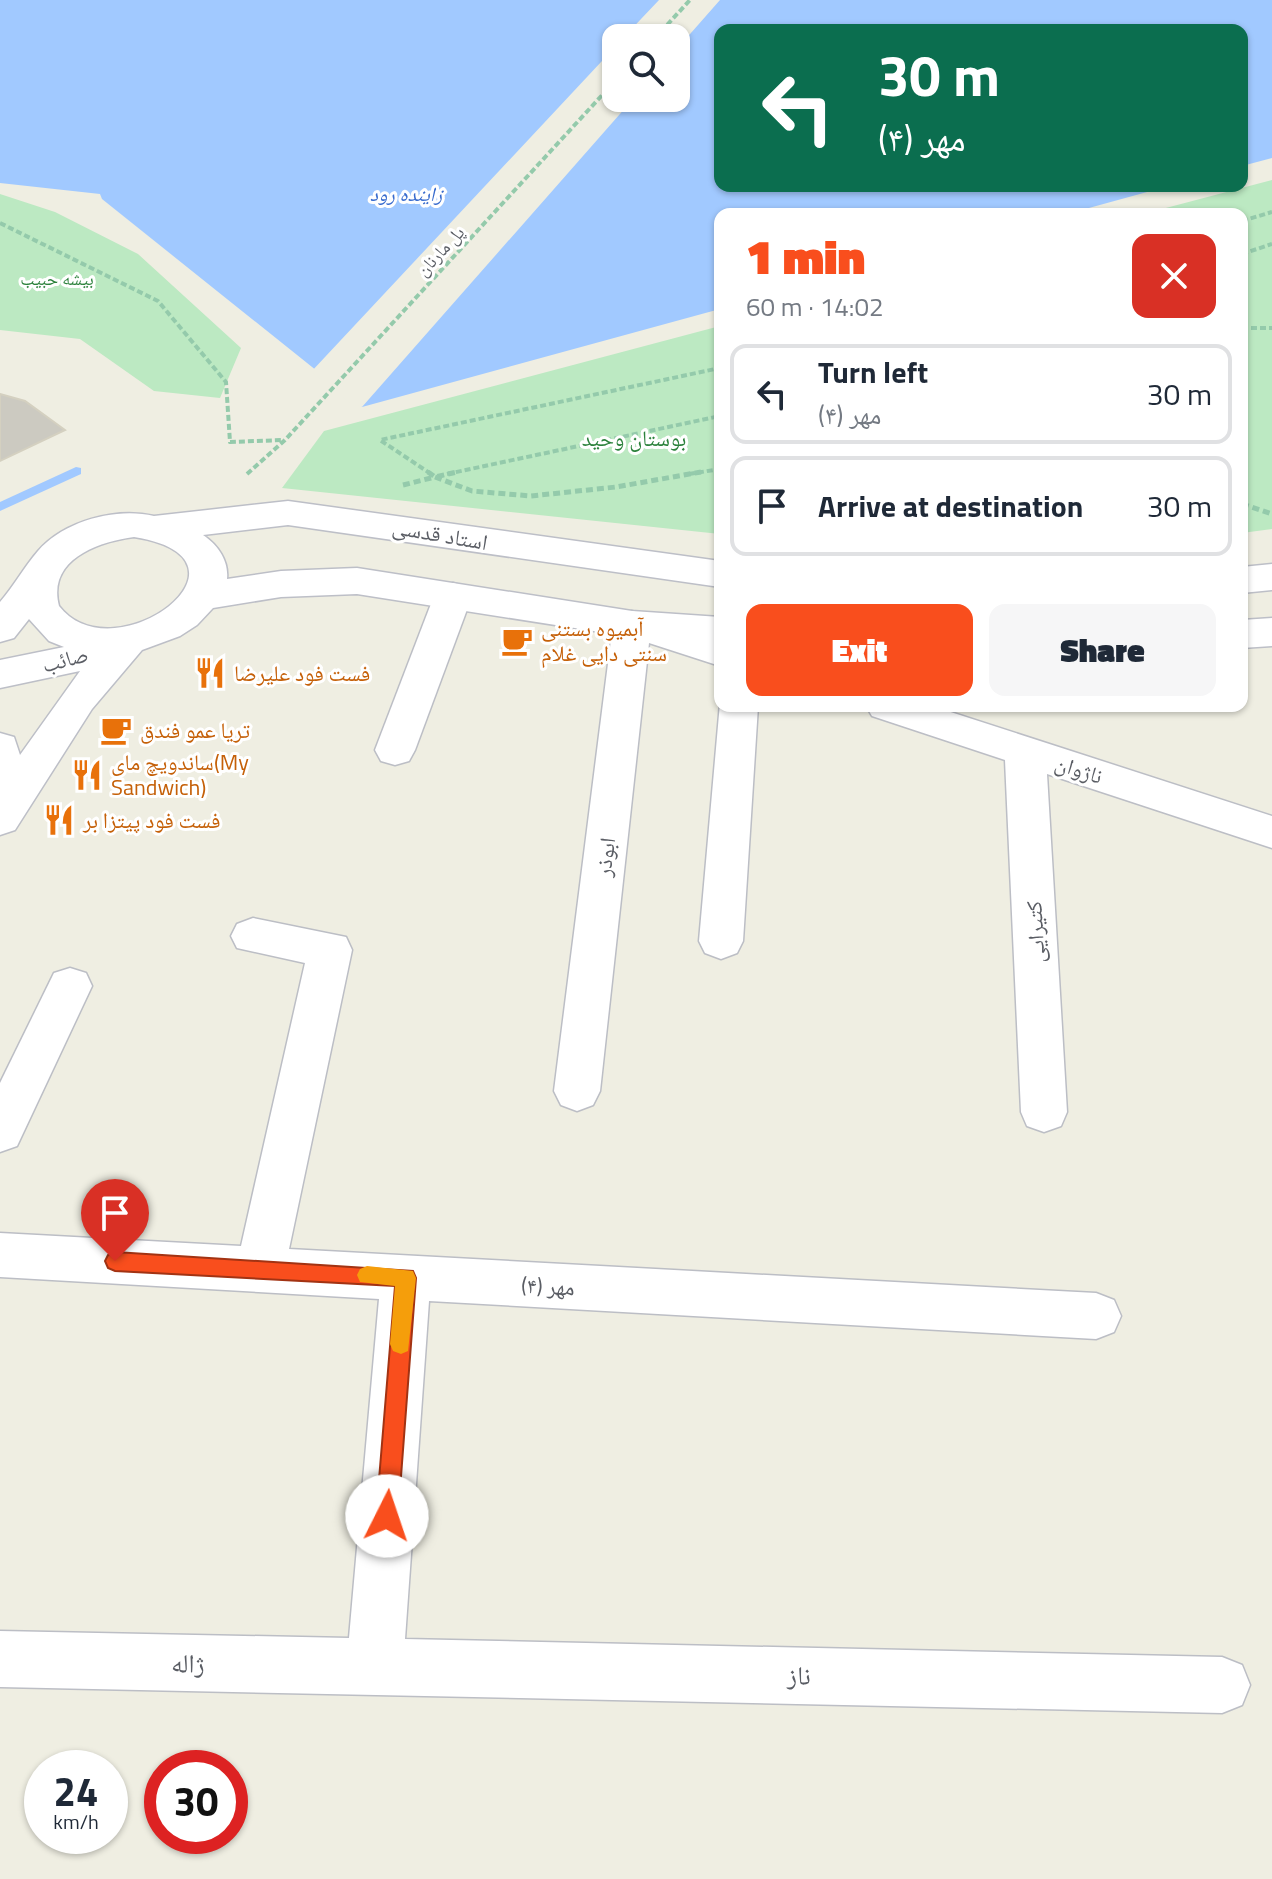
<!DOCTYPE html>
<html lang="en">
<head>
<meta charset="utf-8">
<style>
	body { margin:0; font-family:"Titillium Web","Noto Naskh Arabic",sans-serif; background:#f6f6f7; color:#1f2937; height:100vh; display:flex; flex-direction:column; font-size:30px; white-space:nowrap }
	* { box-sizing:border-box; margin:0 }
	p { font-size:26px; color:#747a83 }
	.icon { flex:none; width:44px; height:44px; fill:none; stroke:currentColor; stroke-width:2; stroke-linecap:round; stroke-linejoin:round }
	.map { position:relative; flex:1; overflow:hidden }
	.sheet { position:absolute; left:714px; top:208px; width:534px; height:504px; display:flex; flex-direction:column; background:#fff; border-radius:16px; box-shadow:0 2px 6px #0004 }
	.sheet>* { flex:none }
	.banner { position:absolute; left:714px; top:24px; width:534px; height:168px; border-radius:16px; box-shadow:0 2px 6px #0004; background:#0b6e4f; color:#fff; overflow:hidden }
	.controls { position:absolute; left:602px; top:24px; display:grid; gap:16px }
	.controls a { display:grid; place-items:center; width:88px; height:88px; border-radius:16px; background:#fff; box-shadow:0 2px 6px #0004; font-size:40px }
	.speed { position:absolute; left:24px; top:1750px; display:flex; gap:16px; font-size:40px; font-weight:700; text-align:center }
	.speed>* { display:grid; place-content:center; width:104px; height:104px; border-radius:50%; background:#fff; box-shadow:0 2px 6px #0004; line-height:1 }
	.speed small { font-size:20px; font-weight:400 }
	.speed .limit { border:12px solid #d22; background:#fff; color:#111 }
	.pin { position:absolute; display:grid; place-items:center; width:68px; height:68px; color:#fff; margin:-82px -34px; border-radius:50% 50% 50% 0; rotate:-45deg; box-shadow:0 0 8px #0007 }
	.pin .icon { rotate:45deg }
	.me { position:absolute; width:88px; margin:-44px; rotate:4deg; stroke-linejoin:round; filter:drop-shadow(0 0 6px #0008) }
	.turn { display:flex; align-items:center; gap:28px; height:168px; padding:0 32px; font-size:36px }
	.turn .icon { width:104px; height:104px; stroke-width:2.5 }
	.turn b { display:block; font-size:56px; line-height:68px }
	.round { display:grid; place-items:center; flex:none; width:84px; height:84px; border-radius:16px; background:#f6f6f7 }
	.headline { display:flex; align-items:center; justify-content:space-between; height:136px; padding:0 32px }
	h1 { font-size:48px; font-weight:800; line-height:60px; color:#f94e1d }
	.button { display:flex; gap:16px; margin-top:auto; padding:16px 32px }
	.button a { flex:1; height:92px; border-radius:16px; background:#f94e1d; color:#fff; font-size:32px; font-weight:800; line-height:92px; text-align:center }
	.button a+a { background:#f6f6f7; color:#1f2937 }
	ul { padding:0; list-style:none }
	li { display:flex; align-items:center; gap:24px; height:100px; margin:0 16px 12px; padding:0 16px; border:4px solid #e0e1e3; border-radius:16px }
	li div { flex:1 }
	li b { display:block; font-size:30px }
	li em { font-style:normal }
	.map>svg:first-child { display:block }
	.green { fill:#bce9c2 }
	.water { fill:#a1c9ff; fill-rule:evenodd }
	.pier { fill:#efeee2 }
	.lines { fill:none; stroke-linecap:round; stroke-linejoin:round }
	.stream { fill:#a1c9ff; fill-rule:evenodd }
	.building { fill:#cccac1; stroke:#d4d0c0; stroke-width:2 }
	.street-casing { stroke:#bcbec5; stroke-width:3 }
	.secondary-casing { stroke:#bdbfc7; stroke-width:3 }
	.path-far1 { stroke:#94caab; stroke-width:4; stroke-dasharray:6 3; stroke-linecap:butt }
	.path { stroke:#94caab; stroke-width:5; stroke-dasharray:7 4; stroke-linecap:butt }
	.street { fill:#fff; fill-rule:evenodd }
	.secondary { fill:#fff; fill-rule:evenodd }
	.route { fill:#f94e1d; stroke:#a23313; stroke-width:2 }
	.slow { fill:#f59e0b }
	.labels { text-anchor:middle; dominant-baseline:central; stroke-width:6; stroke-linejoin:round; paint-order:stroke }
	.far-street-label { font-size:18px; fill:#5a5d64; stroke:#fff }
	.far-park-label { font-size:18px; fill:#2c823c; stroke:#fff }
	.far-water-label { font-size:20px; font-style:italic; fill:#396cce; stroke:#fff }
	.park-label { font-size:22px; fill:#2c823c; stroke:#fff }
	.street-label { font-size:22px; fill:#5a5d64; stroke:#fff }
	.food-label { font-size:22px; fill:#c56008; stroke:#fff; text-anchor:start }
	.near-street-label { font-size:26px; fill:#5a5d64; stroke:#fff }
</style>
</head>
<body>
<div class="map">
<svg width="1272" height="1879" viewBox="0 0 1272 1879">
	<rect width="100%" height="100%" fill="#efeee2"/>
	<!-- green -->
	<g class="green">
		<path d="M1272 180V529L1242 533V214H1143Z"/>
		<path d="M0 194 55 212 138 254 241 348 220 398 154 391 80 339 0 330Z"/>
		<path d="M720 326V534L282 488 324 431Z"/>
	</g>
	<!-- water -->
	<path class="water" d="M0 0H1272V158L1242 166V30H720V186H1169L1067 214H720V309L362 407 102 199 100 194 0 183ZM616 38H676V98H616Z"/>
	<!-- pier -->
	<g class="pier">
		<path d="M659 0H720L676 50V38H623Z"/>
		<path d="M616 46V98H634L362 407 352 404 311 372Z"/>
	</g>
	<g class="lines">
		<!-- stream -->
		<path class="stream" d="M76 467 81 468V474L0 511V502Z"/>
	</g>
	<!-- building -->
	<path class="building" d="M0 394 25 401 65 430 0 461Z"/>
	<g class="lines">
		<defs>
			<g id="street">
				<path d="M453 583 466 587 472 596 415 750 409 761 395 765 381 761 375 750 434 596 440 587Z"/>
				<path d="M632 611 720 638V666L649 643 600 1091 593 1105 577 1111 561 1105 554 1091 613 624 618 614Z"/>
				<path d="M720 703V706H758L743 941 737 953 721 959 705 953 699 941Z"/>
				<path d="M866 706H932L1272 816V848L1047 774 1067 1112 1061 1126 1044 1132 1027 1126 1021 1112 1005 760 872 716Z"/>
				<path d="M253 918 346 937 352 950 289 1249 1096 1293 1114 1300 1121 1316 1114 1332 1096 1339 429 1301 405 1639 1222 1657 1242 1665 1250 1685 1242 1705 1222 1713 0 1687V1631L349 1638 379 1299 0 1277V1233L241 1246 305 963 237 948 231 936 237 924Z"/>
				<path d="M70 968 86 973 92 986 17 1146 0 1152V1083L54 973Z"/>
			</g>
			<g id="secondary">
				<path d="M288 501 720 561V587L288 525 203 535C218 545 229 561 227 579L281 571 357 568 632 611 720 617V645L632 637 357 594 281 597 213 608 197 625 180 636 142 650 92 709 15 830 0 835V733L14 737 20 755 80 671 0 688V660L64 647 49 641 29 619 14 638 0 642V602C14 586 24 567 38 551 64 521 116 507 154 516ZM134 537C272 559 114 677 59 606 47 560 97 542 134 537Z"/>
				<path d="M1272 564V590L1242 593V567Z"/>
				<path d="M1272 618V646L1242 648V620Z"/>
			</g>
		</defs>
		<!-- street casing -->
		<use href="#street" class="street-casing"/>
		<!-- secondary casing -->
		<use href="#secondary" class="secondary-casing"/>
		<!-- path-far1 -->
		<g class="path-far1">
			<path d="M655 38 690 0"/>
			<path d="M1242 221 1272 212"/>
			<path d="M0 223 158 301 226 382 230 442 284 440"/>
			<path d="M1242 254 1272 244"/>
			<path d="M1242 328H1272"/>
			<path d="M247 474 285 440 616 80"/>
			<path d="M431 474 380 440 720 368"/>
			<path d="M447 474 720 416"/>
			<path d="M689 474 720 469"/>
		</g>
		<!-- path -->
		<g class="path">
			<path d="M428 472 435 477 457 472"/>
			<path d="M403 485 435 477 472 491 531 496 616 487 701 472"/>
			<path d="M1242 504 1272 514"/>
		</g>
		<!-- street -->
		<use href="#street" class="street"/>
		<!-- secondary -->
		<use href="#secondary" class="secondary"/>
	</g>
	<!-- route -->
	<path class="route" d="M115 1252 413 1271 416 1278 398 1516 395 1524 387 1527 379 1524 376 1516 395 1286 115 1271 108 1268 105 1261 108 1255Z"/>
	<!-- slow -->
	<path class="slow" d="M367 1266 413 1271 416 1278 408 1351 401 1354 393 1351 390 1344 395 1286 360 1282 357 1275 360 1269Z"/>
	<!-- icons -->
	<defs>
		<symbol id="cafe-bare" viewBox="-9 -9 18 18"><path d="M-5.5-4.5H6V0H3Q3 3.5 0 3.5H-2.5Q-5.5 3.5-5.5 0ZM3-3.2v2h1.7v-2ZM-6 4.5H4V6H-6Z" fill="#e8710a" stroke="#fff" stroke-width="2.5" paint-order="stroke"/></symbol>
		<symbol id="restaurant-bare" viewBox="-9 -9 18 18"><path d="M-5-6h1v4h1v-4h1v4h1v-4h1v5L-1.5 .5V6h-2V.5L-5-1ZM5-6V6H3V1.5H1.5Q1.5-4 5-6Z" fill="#e8710a" stroke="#fff" stroke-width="2.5" paint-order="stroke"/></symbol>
	</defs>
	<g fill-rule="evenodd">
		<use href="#cafe-bare" x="495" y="619" width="44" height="44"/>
		<use href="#restaurant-bare" x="188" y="651" width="44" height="44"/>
		<use href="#cafe-bare" x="94" y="708" width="44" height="44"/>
		<use href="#restaurant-bare" x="65" y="753" width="44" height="44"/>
		<use href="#restaurant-bare" x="37" y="798" width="44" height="44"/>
	</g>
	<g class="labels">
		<!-- far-street labels -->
		<g class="far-street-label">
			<text transform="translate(440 251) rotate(-47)">پل مارنان</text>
		</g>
		<!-- far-park labels -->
		<g class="far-park-label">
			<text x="57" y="278">بیشه حبیب</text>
		</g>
		<!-- far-water labels -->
		<g class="far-water-label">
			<text x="406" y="193">زاینده رود</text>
		</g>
		<!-- park labels -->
		<g class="park-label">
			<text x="634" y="438">بوستان وحید</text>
		</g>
		<!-- street labels -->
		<g class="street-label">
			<text transform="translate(440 534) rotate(10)">استاد قدسی</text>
			<text transform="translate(65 659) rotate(-15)">صائب</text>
			<text transform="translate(1079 769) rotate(18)">ناژوان</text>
			<text transform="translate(605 857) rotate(-83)">ابوذر</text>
			<text transform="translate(1035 932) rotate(-93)">کتیرایی</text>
			<text transform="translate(548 1286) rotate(3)">مهر (۴)</text>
		</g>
		<!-- food labels -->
		<g class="food-label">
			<text x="541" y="628">آبمیوه بستنی<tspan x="541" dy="25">سنتی دایی غلام</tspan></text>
			<text x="234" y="673">فست فود علیرضا</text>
			<text x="140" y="730">تریا عمو فندق</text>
			<text x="111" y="762">ساندویچ مای(My<tspan x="111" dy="25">Sandwich)</tspan></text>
			<text x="83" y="820">فست فود پیتزا بر</text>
		</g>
		<!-- near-street labels -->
		<g class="near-street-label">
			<text transform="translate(188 1663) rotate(1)">ژاله</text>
			<text transform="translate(799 1675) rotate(1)">ناز</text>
		</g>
	</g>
</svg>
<div class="controls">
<a><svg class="icon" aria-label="search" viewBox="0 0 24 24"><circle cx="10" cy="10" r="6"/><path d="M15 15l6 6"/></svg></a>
</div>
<div class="speed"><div>24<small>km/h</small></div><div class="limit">30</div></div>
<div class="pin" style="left:115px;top:1261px;background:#d93025"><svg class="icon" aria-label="arrive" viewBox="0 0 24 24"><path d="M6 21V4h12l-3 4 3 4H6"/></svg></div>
<svg class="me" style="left:387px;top:1516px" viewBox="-20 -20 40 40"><circle r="19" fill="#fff"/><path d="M0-13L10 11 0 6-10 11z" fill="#f94e1d"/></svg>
<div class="banner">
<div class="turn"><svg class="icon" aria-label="left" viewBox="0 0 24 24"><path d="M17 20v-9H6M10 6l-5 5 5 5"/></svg><div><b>30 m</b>مهر (۴)</div></div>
</div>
<section class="sheet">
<div class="headline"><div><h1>1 min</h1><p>60 m · 14:02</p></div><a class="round" style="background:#d93025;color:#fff"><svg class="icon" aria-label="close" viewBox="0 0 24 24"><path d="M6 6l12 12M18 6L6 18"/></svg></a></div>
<ul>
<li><svg class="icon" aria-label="left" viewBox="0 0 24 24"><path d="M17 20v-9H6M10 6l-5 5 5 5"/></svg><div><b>Turn left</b><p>مهر (۴)</p></div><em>30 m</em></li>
<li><svg class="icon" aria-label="arrive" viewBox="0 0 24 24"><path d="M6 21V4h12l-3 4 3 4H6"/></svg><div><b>Arrive at destination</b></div><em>30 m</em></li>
</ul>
<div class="button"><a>Exit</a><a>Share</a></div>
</section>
</div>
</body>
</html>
